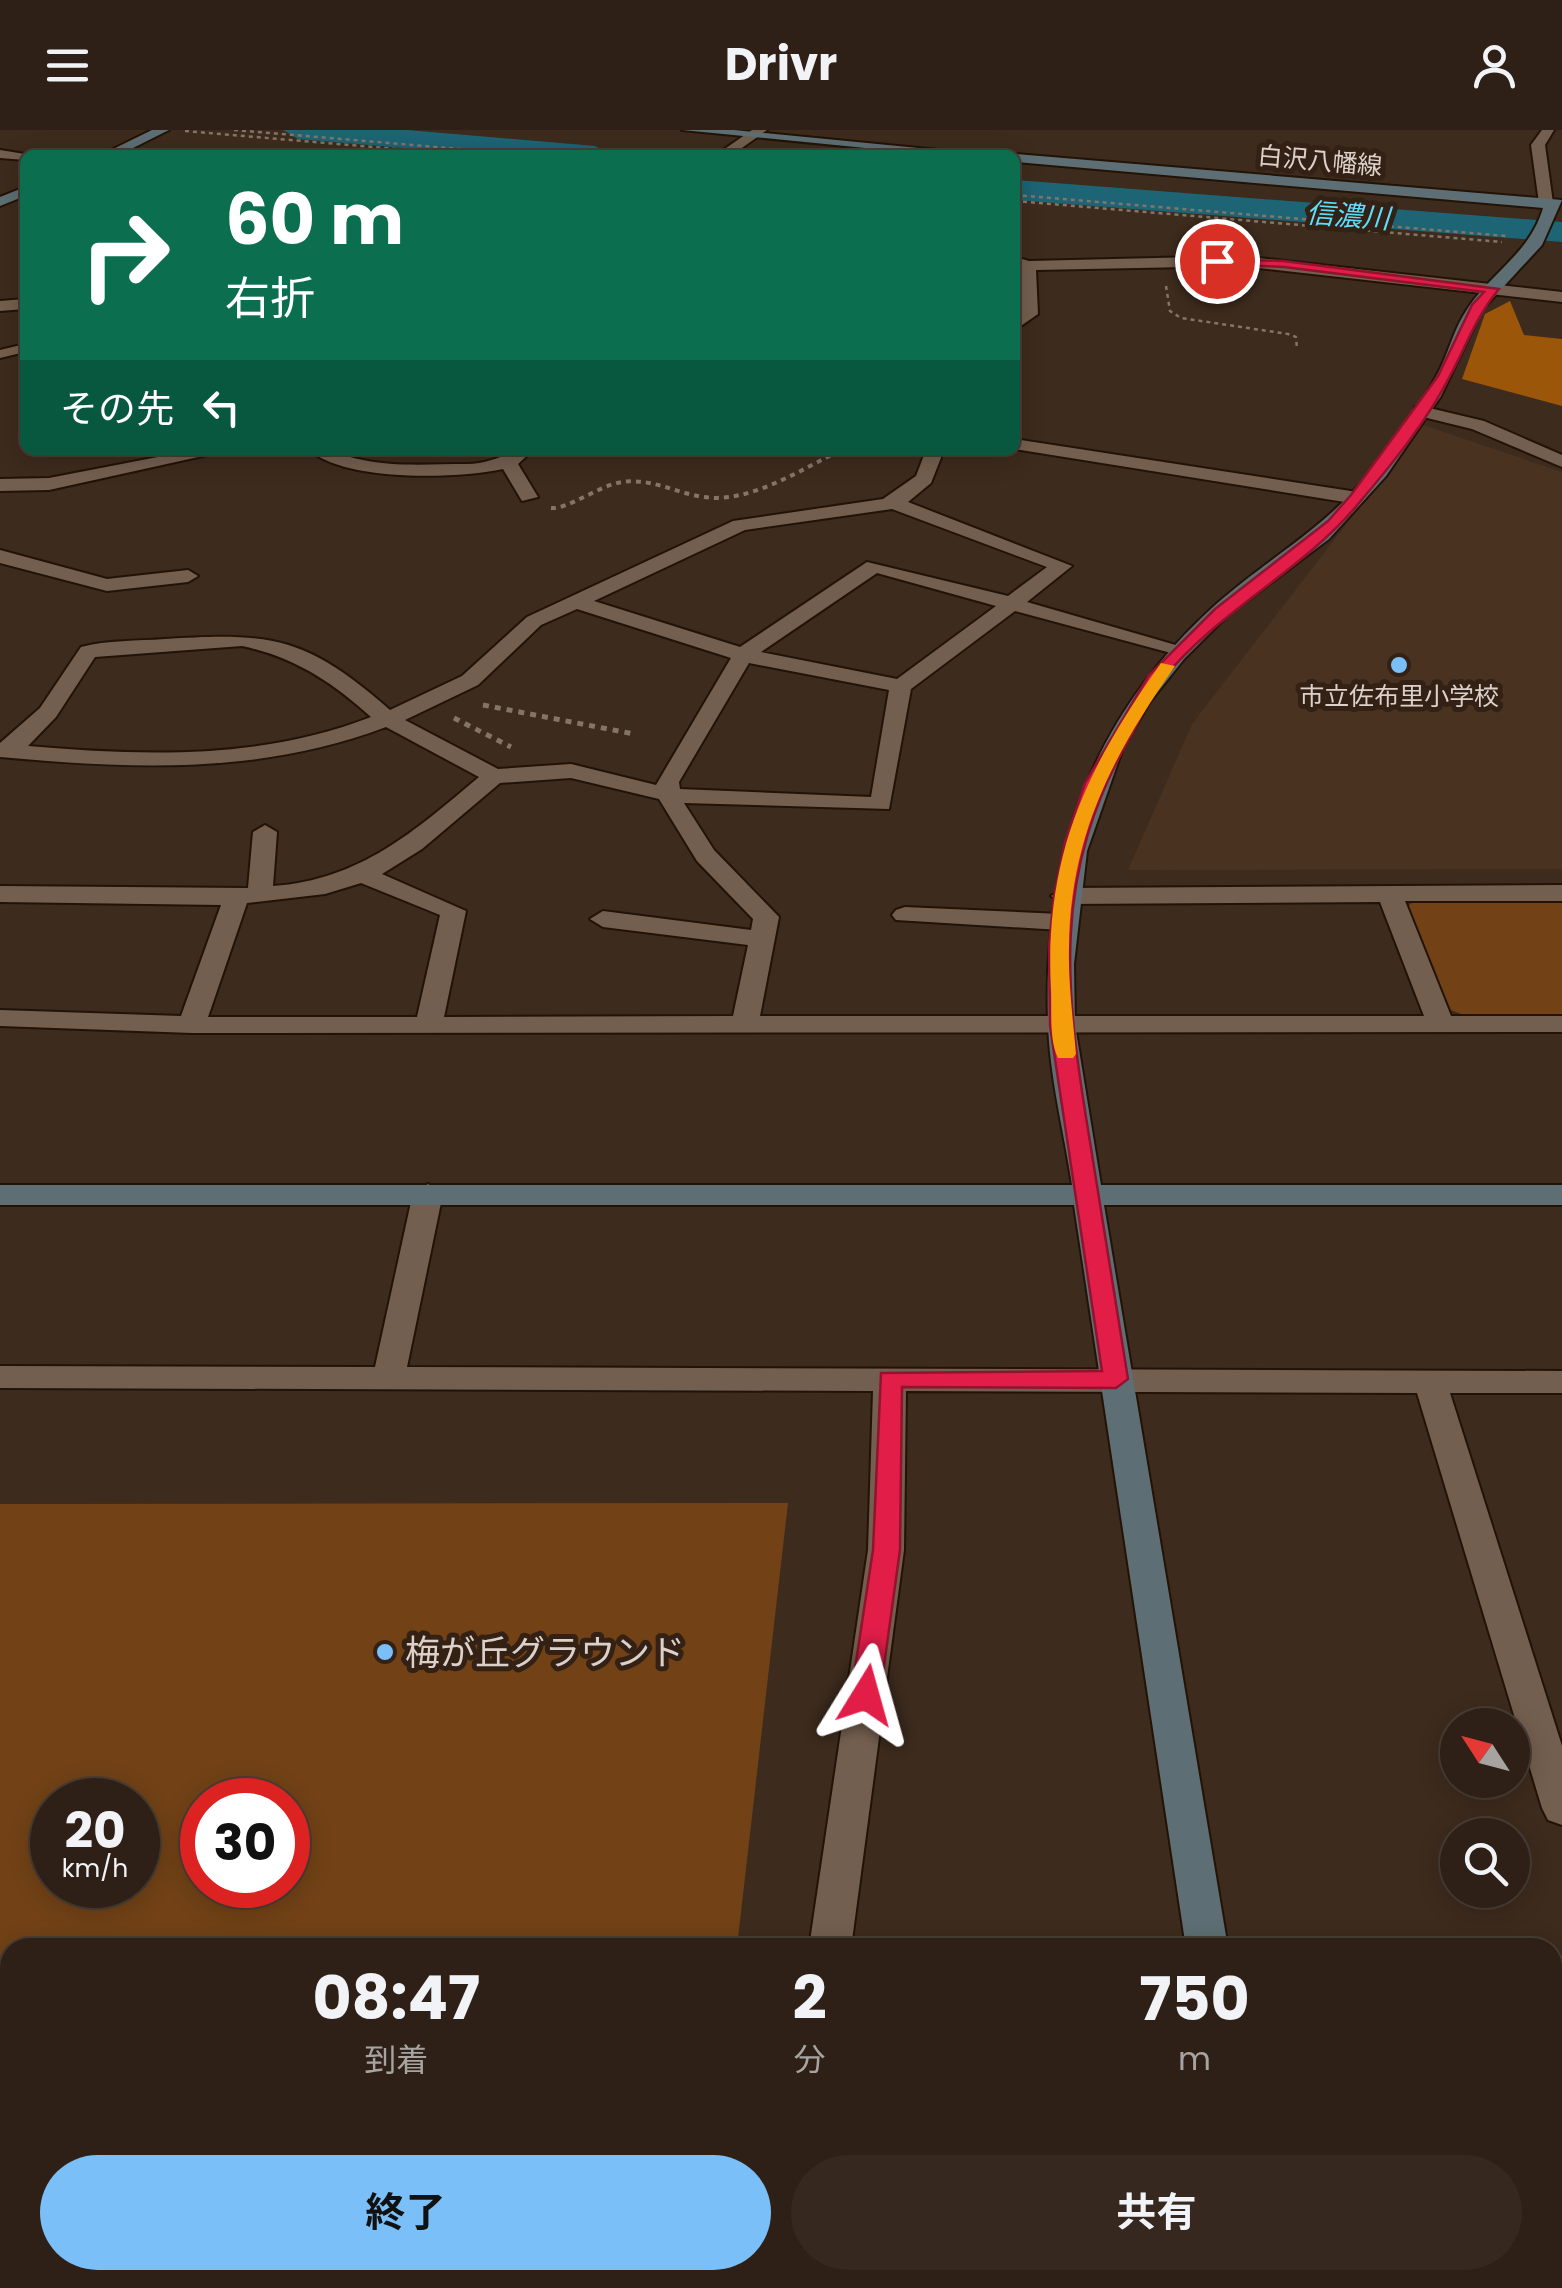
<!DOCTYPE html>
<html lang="ja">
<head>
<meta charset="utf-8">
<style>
	body { margin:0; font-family:Poppins,"Noto Sans JP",sans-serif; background:#36281f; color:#f1f3f6; height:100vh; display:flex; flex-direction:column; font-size:38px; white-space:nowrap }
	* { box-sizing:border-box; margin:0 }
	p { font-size:32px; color:#a7a3a1 }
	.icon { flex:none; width:55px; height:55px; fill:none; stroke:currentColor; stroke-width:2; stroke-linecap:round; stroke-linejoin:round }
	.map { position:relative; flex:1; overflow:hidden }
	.details { position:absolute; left:0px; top:1808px; width:1562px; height:352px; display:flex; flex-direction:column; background:#2e2016; border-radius:30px 30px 0 0; box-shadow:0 5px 25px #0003,0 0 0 2px #493e35 }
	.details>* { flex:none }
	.hud { position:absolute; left:20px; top:20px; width:1000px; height:305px; border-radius:15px; box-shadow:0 5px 25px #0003,0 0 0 2px #493e35; background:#0b6e4f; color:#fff; overflow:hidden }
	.needle { width:65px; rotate:306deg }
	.buttons { position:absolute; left:1440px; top:1578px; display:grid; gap:20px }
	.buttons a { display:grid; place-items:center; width:90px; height:90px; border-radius:50%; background:#2e2016; box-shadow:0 5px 25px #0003,0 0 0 2px #493e35; font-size:50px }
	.speed { position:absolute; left:30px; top:1648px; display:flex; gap:20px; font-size:50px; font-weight:700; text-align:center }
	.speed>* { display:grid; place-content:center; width:130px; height:130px; border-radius:50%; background:#2e2016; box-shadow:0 5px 25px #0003,0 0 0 2px #493e35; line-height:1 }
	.speed small { font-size:25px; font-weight:400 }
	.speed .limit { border:15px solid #d22; background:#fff; color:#111 }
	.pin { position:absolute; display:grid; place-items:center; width:85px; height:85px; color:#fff; margin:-42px; border:5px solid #fff; border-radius:50%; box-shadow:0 2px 10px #0007 }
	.me { position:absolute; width:110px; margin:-55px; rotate:8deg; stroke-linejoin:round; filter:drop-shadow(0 0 8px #0008) }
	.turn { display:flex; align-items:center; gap:35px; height:210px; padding:0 40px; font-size:45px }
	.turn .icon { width:130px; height:130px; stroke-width:2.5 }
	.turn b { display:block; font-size:70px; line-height:85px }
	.then { display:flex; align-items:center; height:95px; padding:0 40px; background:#0003; gap:20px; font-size:38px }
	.eta { display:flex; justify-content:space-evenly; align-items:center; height:170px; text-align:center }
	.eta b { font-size:60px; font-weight:700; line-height:70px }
	.button { display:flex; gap:20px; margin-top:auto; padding:20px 40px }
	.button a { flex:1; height:115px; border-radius:60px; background:#7abff8; color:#111; font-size:40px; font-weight:700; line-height:115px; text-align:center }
	.button a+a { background:#36281f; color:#f1f3f6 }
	header { display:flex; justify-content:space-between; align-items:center; height:130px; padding:0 40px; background:#2e2016; font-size:45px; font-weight:700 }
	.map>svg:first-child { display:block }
	.built { fill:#493220 }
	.green { fill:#724216; fill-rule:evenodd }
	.forest { fill:#9c560a }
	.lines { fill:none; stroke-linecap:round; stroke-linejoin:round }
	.river { fill:#1d6474; fill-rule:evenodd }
	.lane-casing { stroke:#231306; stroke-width:4 }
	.street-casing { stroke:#231306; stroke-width:4 }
	.secondary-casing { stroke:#231306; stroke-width:4 }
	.path-far2 { stroke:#847569; stroke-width:2.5; stroke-dasharray:4 4; stroke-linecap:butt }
	.path-far1 { stroke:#847569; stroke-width:4; stroke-dasharray:5 5; stroke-linecap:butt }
	.path { stroke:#847569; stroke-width:5; stroke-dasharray:6 6; stroke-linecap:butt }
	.lane { fill:#735f4f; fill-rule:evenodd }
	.street { fill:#735f4f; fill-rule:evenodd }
	.secondary { fill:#5d6f74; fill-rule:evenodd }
	.route { fill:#e11d48; stroke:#92132f; stroke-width:2.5 }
	.slow { fill:#f59e0b }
	.poi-dot { fill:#7abff8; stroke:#322114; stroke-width:4 }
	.labels { text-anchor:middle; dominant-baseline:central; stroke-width:10; stroke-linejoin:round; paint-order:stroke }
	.far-street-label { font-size:25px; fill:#dcd0c8; stroke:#322114 }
	.far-poi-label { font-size:25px; fill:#dcd0c8; stroke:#322114 }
	.far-water-label { font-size:28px; font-style:italic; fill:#5ddefd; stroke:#322114 }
	.near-poi-label { font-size:35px; fill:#dcd0c8; stroke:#322114; text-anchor:start }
</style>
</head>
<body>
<header><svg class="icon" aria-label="menu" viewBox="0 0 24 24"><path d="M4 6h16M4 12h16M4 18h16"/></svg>Drivr<svg class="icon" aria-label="person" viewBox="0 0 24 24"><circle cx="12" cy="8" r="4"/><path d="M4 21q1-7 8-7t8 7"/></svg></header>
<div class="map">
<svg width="1562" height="2158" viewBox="0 0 1562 2158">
	<rect width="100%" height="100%" fill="#3d2b1d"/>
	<!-- built -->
	<path class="built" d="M1423 295 1562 342V739L1128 740 1192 594Z"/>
	<!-- green -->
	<g class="green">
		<path d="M1413 772 1562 773V884H1461L1446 878 1406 778Z"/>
		<path d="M788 1373 737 1817 10 1818V1950L0 1951V1374ZM52 1670H138V1755H52ZM202 1670H288V1755H202Z"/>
	</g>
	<!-- forest -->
	<path class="forest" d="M1510 171 1524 205 1562 209V276L1462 249 1485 184Z"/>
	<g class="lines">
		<!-- river -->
		<g class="river">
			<path d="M283 0H407L595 16 611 25H485L298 9Z"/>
			<path d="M1015 50 1562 92V112L1015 70Z"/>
		</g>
		<defs>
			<path id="lane" d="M25 214V222L0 228V220Z"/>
			<g id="street">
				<path d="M752 0H767L732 25H716Z"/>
				<path d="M1542 0H1554L1545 15 1553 73 1546 77 1539 73 1531 15Z"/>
				<path d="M0 20 31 25H25V30L0 28Z"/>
				<path d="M1240 126 1562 162V172L1240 136 1036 140 1038 184 1015 200V187L1022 182 1021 139 1015 137V127L1029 131Z"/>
				<path d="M25 169V179L0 181V171Z"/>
				<path d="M1421 276 1484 291 1562 325V337L1472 299 1415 285V277Z"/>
				<path d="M1015 309 1357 362 1366 368 1357 374 1015 319Z"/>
				<path d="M194 320H230L49 360 0 361V349L49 348Z"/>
				<path d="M309 320C330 320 343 326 363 330 394 337 433 334 465 334 491 335 509 320 533 320L518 334 538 367 522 371 503 339C456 349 347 352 309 320Z"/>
				<path d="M926 320H944L931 353 908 372 1072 436 1027 472 1193 520 1182 526 1015 481 911 559 889 679 684 673 714 720 779 787 760 886H1424L1380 772 1064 774 1051 766 1064 758 1562 755V771H1405L1451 886H1562V902L192 903 0 896V880L181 886 221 775 0 772V756L248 758 253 702 265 695 277 702 273 756C360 750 415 701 479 647L386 597C260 645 131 639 0 627V613L40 578 81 517C107 510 138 511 165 509 273 502 307 507 390 580L462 546 527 487 733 391 883 369 916 346ZM892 379 1047 437 1008 466 867 432 740 517 594 471 745 400ZM877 443 996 476 897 549 761 522ZM577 479 731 528 656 655 571 634 498 639 405 590 478 555 541 495ZM242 516C294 527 332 552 371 587 260 630 144 626 28 616L56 587 95 527ZM749 533 889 560 871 667 680 659 679 652ZM571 648 659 669 697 731 753 789 751 800 603 781 590 789 603 797 748 815 733 886 444 887 466 781 382 744 422 719 500 653ZM361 753 440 785 417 887H208L247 773 325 764Z"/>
				<path d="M0 420 107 449 188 440 198 446 188 452 107 461 0 433Z"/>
				<path d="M905 777 1061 784 1074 792 1061 800 896 790 892 785 896 780Z"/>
				<path d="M428 1054 443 1063 407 1237 1562 1241V1263H1450L1562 1616V1695L1548 1690 1542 1678 1417 1263 906 1261 904 1420 851 1818H809L868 1420 873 1261 0 1258V1236L375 1237 413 1063Z"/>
				<path d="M10 2031V2116L0 2120V2035Z"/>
				<path d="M379 2150H425V2158H377Z"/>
				<path d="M795 2150H841L842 2158H794Z"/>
			</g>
			<g id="secondary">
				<path d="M152 0H169L119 25H101Z"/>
				<path d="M682 0H734L990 25H936Z"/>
				<path d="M1015 24 1562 70 1542 115 1482 180 1441 266 1386 346 1329 409 1228 485 1184 529 1149 573 1123 618 1087 721 1074 834 1075 895 1101 1055H1562V1075H1104L1228 1818H1186L1074 1075H0V1055H1072C1064 1002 1049 945 1048 891 1043 726 1089 591 1212 478 1267 428 1322 402 1371 341 1396 310 1421 276 1439 241 1448 223 1453 203 1463 186 1487 144 1529 126 1543 78L1015 32V25H1011Z"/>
				<path d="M25 57V66L0 76V67Z"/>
				<path d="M1246 2150H1292L1295 2158H1247Z"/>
			</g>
		</defs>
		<!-- lane casing -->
		<use href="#lane" class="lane-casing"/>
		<!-- street casing -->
		<use href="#street" class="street-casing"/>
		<!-- secondary casing -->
		<use href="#secondary" class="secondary-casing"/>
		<!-- path-far2 -->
		<g class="path-far2">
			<path d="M234 0 532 25"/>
			<path d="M185 1 467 25"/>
			<path d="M1015 65 1506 106"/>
			<path d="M1015 71 1502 112"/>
			<path d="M1166 156 1170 181 1181 188 1288 204 1296 207 1297 219"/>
		</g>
		<!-- path-far1 -->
		<path class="path-far1" d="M551 378C567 380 600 355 622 352 653 348 675 363 704 367 749 374 802 339 841 320"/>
		<!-- path -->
		<g class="path">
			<path d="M483 575 634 604"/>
			<path d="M454 588 511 617"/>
		</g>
		<!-- lane -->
		<use href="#lane" class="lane"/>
		<!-- street -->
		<use href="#street" class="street"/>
		<!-- secondary -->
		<use href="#secondary" class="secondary"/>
	</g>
	<!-- route -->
	<path class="route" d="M1213 129 1284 131 1499 159C1477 185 1467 214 1451 244 1428 290 1392 334 1359 373 1303 441 1219 480 1163 549 1151 565 1142 585 1133 602 1049 746 1065 861 1091 1018 1103 1095 1116 1172 1128 1249L1116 1258 902 1257 900 1420 880 1565 876 1573H855L851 1565 873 1420 881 1243 1102 1241 1050 896 1049 815 1054 766 1065 712 1085 653 1149 545 1215 479 1328 391 1351 365 1438 246 1472 175 1484 162 1284 137 1217 134Z"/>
	<!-- slow -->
	<path class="slow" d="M1161 533 1175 536C1113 625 1070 705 1069 817 1068 852 1073 889 1076 924L1073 928H1058C1049 910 1052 881 1051 860 1044 726 1086 639 1161 533Z"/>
	<!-- markers -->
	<g class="poi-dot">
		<circle cx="1399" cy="535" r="10"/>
		<circle cx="385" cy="1522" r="10"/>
	</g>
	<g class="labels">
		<!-- far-street labels -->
		<g class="far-street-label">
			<text transform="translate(1320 31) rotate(5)">白沢八幡線</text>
		</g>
		<!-- far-poi labels -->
		<g class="far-poi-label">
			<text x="1399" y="566">市立佐布里小学校</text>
		</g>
		<!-- far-water labels -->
		<g class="far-water-label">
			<text transform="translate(1348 86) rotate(4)">信濃川</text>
		</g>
		<!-- near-poi labels -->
		<g class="near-poi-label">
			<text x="405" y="1522">梅が丘グラウンド</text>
		</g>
	</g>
</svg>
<div class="buttons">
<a><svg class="needle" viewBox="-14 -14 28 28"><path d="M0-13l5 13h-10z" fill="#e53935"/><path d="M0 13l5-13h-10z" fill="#a7a3a1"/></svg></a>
<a><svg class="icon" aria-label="search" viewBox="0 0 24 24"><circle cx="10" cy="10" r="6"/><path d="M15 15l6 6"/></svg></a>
</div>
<div class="speed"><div>20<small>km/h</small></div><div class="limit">30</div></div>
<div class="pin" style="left:1217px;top:131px;background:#d93025"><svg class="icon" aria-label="arrive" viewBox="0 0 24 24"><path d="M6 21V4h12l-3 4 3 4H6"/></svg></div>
<svg class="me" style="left:866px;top:1565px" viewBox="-20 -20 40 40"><path d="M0-17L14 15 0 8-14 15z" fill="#e11d48" stroke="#fff" stroke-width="4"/></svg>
<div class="hud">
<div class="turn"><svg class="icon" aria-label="right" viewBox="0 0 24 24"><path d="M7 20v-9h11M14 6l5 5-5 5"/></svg><div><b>60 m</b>右折</div></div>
<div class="then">その先<svg class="icon" aria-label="left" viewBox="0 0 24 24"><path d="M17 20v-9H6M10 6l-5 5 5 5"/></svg></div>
</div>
<section class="details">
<div class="eta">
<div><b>08:47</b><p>到着</p></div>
<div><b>2</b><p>分</p></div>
<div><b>750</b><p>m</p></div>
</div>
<div class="button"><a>終了</a><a>共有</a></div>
</section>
</div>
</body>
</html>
